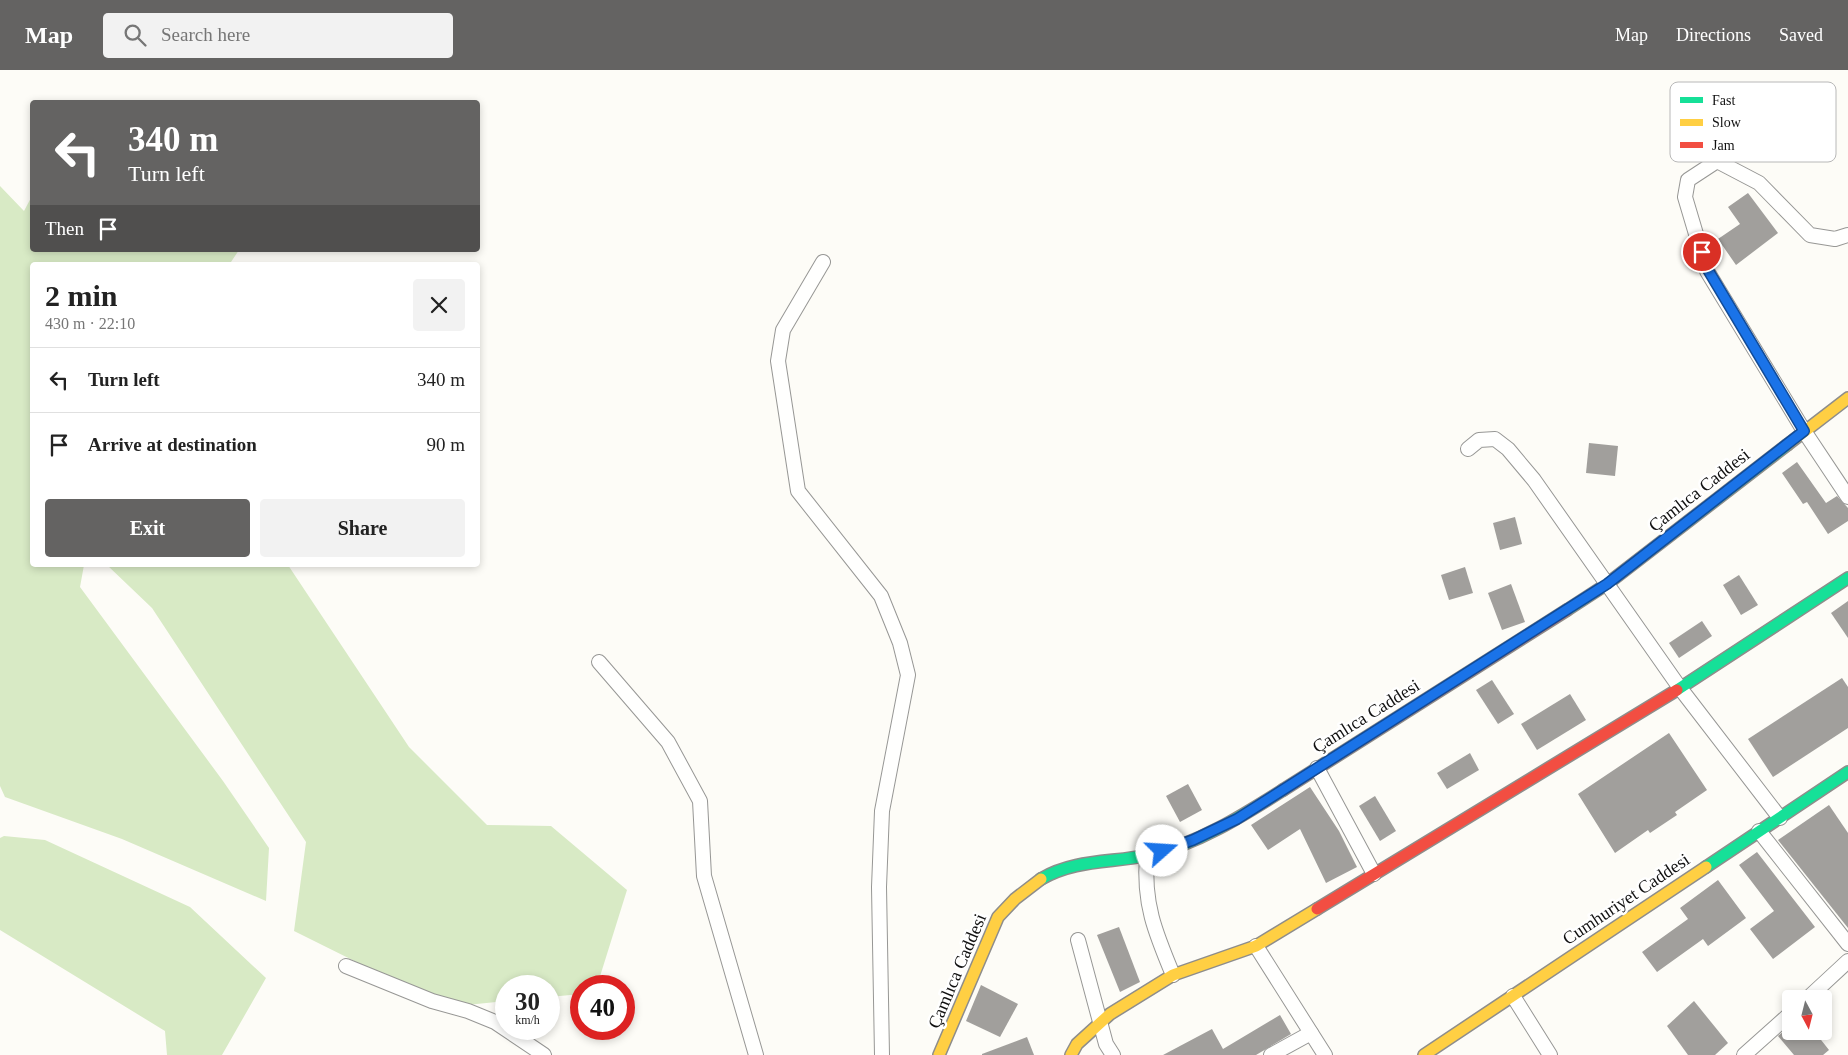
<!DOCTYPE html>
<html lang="en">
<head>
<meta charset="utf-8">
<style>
	body { margin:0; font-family:"Times New Roman",serif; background:#f2f2f2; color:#222; height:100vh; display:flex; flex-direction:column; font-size:19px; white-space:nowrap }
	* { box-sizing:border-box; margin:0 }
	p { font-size:16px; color:#767676 }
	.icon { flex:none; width:28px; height:28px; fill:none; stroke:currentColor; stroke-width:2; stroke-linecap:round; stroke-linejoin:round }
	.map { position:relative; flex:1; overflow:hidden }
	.panel { position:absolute; left:30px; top:192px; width:450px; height:305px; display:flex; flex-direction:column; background:#fff; border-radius:5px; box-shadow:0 2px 8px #0003 }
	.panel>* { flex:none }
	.top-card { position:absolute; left:30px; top:30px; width:450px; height:152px; border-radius:5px; box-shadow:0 2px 8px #0003; background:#646362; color:#fff; overflow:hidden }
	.needle { width:32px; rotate:173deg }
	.tools { position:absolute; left:1782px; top:920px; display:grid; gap:10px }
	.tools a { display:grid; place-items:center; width:50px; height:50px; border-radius:5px; background:#fff; box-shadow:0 2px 8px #0003; font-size:25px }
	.speed { position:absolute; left:495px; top:905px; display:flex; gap:10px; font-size:25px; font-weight:700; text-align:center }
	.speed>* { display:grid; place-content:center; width:65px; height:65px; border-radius:50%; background:#fff; box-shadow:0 2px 8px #0003; line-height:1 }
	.speed small { font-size:12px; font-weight:400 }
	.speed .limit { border:8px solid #d22; background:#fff; color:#111 }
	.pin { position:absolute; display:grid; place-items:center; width:42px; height:42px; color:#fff; margin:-21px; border:2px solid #fff; border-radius:50%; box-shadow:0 1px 5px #0007 }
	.me { position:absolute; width:55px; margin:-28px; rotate:71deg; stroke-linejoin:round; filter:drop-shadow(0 0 4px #0008) }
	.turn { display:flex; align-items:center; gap:18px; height:105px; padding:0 15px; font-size:22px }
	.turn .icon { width:65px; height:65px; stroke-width:2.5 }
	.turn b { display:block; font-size:35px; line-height:42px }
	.then { display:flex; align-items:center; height:48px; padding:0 15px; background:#0003; gap:10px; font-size:19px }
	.round { display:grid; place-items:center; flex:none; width:52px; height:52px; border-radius:5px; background:#f2f2f2 }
	.head { display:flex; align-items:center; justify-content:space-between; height:85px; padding:0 15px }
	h1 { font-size:30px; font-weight:600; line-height:38px }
	.action { display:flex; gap:10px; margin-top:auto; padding:10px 15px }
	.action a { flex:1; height:58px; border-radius:5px; background:#646362; color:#fff; font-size:20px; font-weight:600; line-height:58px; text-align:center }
	.action a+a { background:#f2f2f2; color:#222 }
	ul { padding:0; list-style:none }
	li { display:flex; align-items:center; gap:15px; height:65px; padding:0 15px; border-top:1px solid #e0e0e0 }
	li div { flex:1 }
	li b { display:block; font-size:19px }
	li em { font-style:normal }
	header { display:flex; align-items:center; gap:30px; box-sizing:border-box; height:70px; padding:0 25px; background:#646362; color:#fff }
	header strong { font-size:24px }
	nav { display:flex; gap:28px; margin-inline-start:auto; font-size:18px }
	.search { width:350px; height:45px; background:#f2f2f2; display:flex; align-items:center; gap:12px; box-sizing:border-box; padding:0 18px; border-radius:5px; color:#767676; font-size:19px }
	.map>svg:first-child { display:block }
	.forest { fill:#d8eac5 }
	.building { fill:#a19f9c }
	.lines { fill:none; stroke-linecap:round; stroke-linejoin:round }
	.street-casing { stroke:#979795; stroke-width:16 }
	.fast-casing { stroke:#8e8d8b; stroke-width:14 }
	.slow-casing { stroke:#8e8d8b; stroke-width:14 }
	.jam-casing { stroke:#8e8d8b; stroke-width:14 }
	.street { stroke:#fffffe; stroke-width:14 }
	.fast { stroke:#16e098; stroke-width:11 }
	.slow { stroke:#ffcf43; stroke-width:11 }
	.jam { stroke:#f24e42; stroke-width:11 }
	.route-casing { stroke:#114b97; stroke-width:12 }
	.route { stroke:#1a73e8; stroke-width:9 }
	.labels { text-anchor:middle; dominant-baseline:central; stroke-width:5; stroke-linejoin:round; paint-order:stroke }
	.street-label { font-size:18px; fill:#111; stroke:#fff }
	.key { fill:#fff; stroke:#b8b8b8; stroke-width:1 }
	.key-label { font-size:14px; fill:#111 }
</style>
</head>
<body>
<header>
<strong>Map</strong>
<div class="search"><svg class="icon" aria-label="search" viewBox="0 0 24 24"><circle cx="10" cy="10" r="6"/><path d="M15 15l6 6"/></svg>Search here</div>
<nav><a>Map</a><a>Directions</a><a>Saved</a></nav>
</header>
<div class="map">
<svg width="1848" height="985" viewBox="0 0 1848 985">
	<rect width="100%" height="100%" fill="#fdfcf7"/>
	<!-- forest -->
	<g class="forest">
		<path d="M0 116 24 141 32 126V180H239L229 195H32V495H84L80 517 223 711 269 778 266 831 122 769 5 727 0 716Z"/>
		<path d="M107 495H288L409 677 487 755 551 756 627 820 597 916H581V924L549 927V916H506V931L447 937 294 861 306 772 152 538Z"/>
		<path d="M4 766 45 770 190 837 266 908 222 985H167L165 961 0 860V768Z"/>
	</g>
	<!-- building -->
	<g class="building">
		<path d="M1748 123 1778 163 1736 195 1718 169 1740 154 1728 137Z"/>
		<path d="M1589 373 1618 376 1615 406 1586 403Z"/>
		<path d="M1797 392 1826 433 1837 426 1848 438V451L1828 464 1807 432 1803 434 1782 403Z"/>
		<path d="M1515 447 1522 474 1500 480 1493 453Z"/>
		<path d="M1465 497 1473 523 1449 530 1441 505Z"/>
		<path d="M1739 505 1758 535 1741 545 1723 515Z"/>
		<path d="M1511 514 1525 552 1502 560 1488 523Z"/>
		<path d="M1848 531V568L1831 543Z"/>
		<path d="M1702 551 1712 566 1679 588 1669 573Z"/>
		<path d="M1842 608 1848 617V658L1773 707 1748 669Z"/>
		<path d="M1492 610 1514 644 1498 654 1476 620Z"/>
		<path d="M1570 624 1586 650 1537 680 1521 654Z"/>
		<path d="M1669 663 1707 720 1675 742 1677 745 1650 763 1648 760 1615 783 1578 724Z"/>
		<path d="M1470 683 1479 700 1447 719 1437 703Z"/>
		<path d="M1188 714 1202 740 1180 752 1166 726Z"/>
		<path d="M1310 717 1339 761 1357 797 1326 813 1300 759 1268 780 1251 755Z"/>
		<path d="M1375 726 1396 761 1380 771 1359 736Z"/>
		<path d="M1829 735 1848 763V858L1778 770Z"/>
		<path d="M1757 782 1815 857 1773 889 1750 859 1774 841 1739 795Z"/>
		<path d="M1718 810 1746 848 1708 876 1703 869 1657 902 1642 882 1688 849 1680 838Z"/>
		<path d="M1119 857 1140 912 1120 922 1097 865Z"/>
		<path d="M981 915 1018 934 1000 967 966 951Z"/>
		<path d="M1694 931 1728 973 1715 985H1688L1667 956Z"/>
		<path d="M1280 945 1291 964 1256 985H1163L1212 959 1223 979Z"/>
		<path d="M1791 955V961H1814L1829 980 1823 985H1794L1778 966Z"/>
		<path d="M1027 967 1034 985H982V984Z"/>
	</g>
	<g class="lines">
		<defs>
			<g id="street">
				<path d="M1848 165 1835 169 1810 165 1759 113 1717 91 1688 110 1685 127 1707 201 1804 361 1848 427"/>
				<path d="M823 192 783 260 778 291 798 421 881 526 900 573 908 605 882 741 879 817 882 985"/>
				<path d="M1468 379 1479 370 1495 369 1508 379 1534 410 1680 618 1780 748"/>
				<path d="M599 592 668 672 700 731 704 806 756 985"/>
				<path d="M1317 698 1374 804"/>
				<path d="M1759 761 1848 874"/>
				<path d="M1147 786C1143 833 1155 862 1173 905"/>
				<path d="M1078 870 1106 974 1113 985"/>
				<path d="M1256 876 1325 985"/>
				<path d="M346 896 432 931 468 941 495 952 544 985"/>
				<path d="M1513 926 1550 985"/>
				<path d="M1807 929 1848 891"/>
				<path d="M1271 985 1311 963"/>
				<path d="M1744 985 1791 943"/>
			</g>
			<g id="fast">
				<path d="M1567 540 1607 514 1787 375"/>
				<path d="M1677 620 1848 508"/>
				<path d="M1706 797 1848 702"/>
				<path d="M1041 809C1075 789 1112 793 1149 785 1198 774 1242 746 1283 720"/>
			</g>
			<g id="slow">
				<path d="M1787 375 1848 328"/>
				<path d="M939 985 998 847 1015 829 1041 809"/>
				<path d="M1071 985 1077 974 1110 944 1173 905 1256 876 1317 839"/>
				<path d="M1424 985 1706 797"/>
			</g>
			<g id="jam">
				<path d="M1283 720 1567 540"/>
				<path d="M1317 839 1677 620"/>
			</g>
		</defs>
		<!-- street casing -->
		<use href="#street" class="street-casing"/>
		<!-- fast casing -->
		<use href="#fast" class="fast-casing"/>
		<!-- slow casing -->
		<use href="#slow" class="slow-casing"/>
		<!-- jam casing -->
		<use href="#jam" class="jam-casing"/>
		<!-- street -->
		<use href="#street" class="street"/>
		<!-- fast -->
		<use href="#fast" class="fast"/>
		<!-- slow -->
		<use href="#slow" class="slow"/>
		<!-- jam -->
		<use href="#jam" class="jam"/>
	</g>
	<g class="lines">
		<defs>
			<path id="route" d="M1162 781 1193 770 1237 749 1607 514 1804 361 1708 200 1702 182"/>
		</defs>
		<!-- route casing -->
		<use href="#route" class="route-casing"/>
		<!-- route -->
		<use href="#route" class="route"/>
	</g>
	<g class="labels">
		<!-- street labels -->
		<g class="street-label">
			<text transform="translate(1699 420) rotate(-38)">Çamlıca Caddesi</text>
			<text transform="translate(1366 646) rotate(-32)">Çamlıca Caddesi</text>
			<text transform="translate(1626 829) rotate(-34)">Cumhuriyet Caddesi</text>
			<text transform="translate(957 901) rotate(-67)">Çamlıca Caddesi</text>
		</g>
	</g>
	<!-- legend -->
	<rect x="1670" y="12" width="166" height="80" rx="8" class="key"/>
	<rect x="1680" y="27" width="23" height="6" fill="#16e098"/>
	<rect x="1680" y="49" width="23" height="7" fill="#ffcf43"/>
	<rect x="1680" y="72" width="23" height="6" fill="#f24e42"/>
	<g class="key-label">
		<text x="1712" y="35">Fast</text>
		<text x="1712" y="57">Slow</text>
		<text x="1712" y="80">Jam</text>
	</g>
</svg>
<div class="tools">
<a><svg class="needle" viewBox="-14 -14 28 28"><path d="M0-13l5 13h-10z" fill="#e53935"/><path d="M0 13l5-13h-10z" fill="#767676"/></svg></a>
</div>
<div class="speed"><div>30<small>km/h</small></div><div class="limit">40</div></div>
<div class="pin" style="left:1702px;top:182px;background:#d93025"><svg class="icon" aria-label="arrive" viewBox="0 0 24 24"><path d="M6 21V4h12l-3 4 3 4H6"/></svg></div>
<svg class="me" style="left:1162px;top:781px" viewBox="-20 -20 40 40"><circle r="19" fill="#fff"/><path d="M0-13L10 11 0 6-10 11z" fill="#1a73e8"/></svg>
<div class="top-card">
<div class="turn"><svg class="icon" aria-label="left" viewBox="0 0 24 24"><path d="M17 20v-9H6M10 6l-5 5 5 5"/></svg><div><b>340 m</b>Turn left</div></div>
<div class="then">Then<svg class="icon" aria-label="arrive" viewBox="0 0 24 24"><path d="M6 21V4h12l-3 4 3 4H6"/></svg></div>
</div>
<section class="panel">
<div class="head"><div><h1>2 min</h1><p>430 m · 22:10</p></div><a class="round"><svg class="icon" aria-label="close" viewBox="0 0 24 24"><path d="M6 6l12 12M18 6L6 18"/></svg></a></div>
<ul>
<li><svg class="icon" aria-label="left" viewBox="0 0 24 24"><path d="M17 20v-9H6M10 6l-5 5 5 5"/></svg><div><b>Turn left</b></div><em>340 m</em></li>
<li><svg class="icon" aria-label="arrive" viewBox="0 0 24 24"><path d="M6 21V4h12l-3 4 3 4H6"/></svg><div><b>Arrive at destination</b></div><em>90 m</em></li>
</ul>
<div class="action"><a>Exit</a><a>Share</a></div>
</section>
</div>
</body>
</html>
